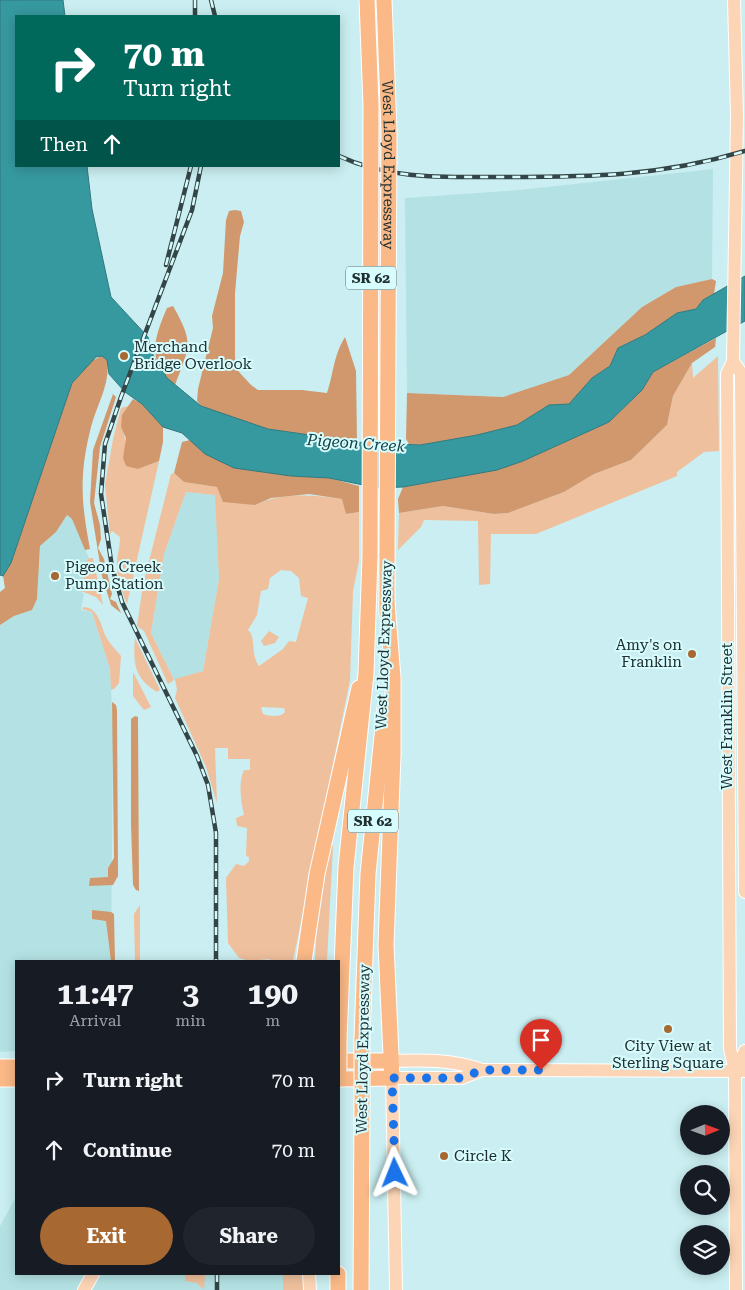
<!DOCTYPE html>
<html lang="en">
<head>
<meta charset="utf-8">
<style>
	body { margin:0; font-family:"Roboto Serif",serif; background:#20242c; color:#f1f3f6; height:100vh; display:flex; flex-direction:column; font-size:19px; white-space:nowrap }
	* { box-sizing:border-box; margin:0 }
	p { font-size:16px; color:#9ea1a6 }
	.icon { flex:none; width:28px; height:28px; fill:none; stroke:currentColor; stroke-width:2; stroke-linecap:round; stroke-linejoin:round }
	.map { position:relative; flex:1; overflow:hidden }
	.panel { position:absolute; left:15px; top:960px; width:325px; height:315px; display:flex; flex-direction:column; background:#171b24; border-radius:0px; box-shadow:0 2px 12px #0003 }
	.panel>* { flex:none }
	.hud { position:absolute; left:15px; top:15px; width:325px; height:152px; border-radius:0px; box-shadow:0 2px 12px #0003; background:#00695c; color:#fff; overflow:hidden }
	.needle { width:32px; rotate:89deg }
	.fabs { position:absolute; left:680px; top:1105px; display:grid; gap:10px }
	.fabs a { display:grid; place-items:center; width:50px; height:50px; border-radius:50%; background:#171b24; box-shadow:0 2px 12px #0003; font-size:25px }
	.pin { position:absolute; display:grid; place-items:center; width:42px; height:42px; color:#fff; margin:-51px -21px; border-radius:50% 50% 50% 0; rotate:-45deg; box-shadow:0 0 5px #0007 }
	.pin .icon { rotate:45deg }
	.me { position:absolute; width:55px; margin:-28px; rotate:358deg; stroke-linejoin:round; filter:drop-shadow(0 0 4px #0008) }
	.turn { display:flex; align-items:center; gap:18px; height:105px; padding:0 25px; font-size:22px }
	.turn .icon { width:65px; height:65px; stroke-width:2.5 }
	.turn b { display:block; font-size:35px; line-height:42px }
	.then { display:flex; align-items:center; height:48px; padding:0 25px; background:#0003; gap:10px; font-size:19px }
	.eta { display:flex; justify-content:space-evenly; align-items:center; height:85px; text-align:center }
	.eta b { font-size:30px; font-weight:700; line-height:35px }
	.button { display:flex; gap:10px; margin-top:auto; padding:10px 25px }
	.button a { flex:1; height:58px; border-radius:30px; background:#a86831; color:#fff; font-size:20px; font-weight:700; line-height:58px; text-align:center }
	.button a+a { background:#20242c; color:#f1f3f6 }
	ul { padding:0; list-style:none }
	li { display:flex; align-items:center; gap:15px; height:70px; padding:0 25px }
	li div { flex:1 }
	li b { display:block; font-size:19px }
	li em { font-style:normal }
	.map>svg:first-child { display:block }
	.built { fill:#b4e2e4 }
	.green { fill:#efc09d; fill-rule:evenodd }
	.forest { fill:#d0986c }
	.water { fill:#3799a0; stroke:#30797e }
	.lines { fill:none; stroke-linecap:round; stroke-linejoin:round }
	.major-casing { stroke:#fff; stroke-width:14 }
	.highway-casing { stroke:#fff; stroke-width:17 }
	.major { stroke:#fcd5b6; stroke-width:12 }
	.highway { stroke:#fab986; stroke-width:15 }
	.rail-casing { stroke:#334546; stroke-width:4.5 }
	.rail { stroke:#d7fcfe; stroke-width:2.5; stroke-dasharray:8; stroke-linecap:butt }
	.highway-bridge-casing { stroke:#fff; stroke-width:17; stroke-linecap:butt }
	.highway-bridge { stroke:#fab986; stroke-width:15 }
	.route { stroke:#1a73e8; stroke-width:9; stroke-dasharray:0 16.2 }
	.poi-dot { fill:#a86831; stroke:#d7fcfe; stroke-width:2 }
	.labels { text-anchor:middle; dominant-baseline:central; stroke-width:4; stroke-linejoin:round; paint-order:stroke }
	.shield { fill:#d7fcfe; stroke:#576c6e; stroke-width:1 }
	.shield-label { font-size:14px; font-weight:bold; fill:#202f30 }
	.street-label { font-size:15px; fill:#202f30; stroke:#d7fcfe }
	.poi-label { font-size:15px; fill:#202f30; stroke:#d7fcfe; text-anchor:start }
	.water-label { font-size:16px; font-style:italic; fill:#154245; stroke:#d7fcfe }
</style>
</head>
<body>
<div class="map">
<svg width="745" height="1290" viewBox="0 0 745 1290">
	<rect width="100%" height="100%" fill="#caeef1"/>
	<!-- built -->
	<g class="built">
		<path d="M713 169 712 279 676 287 642 307 569 375 503 397 407 393 405 198 519 190Z"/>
		<path d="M186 492 216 495 219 579 203 671 174 680 151 633 164 554Z"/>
		<path d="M67 515 72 519 89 558 84 564V584L82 593 84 594 81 610 92 612 110 669 113 733 111 961H16V1051L0 1052V625L14 616 32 610 37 599 40 546 56 532Z"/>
		<path d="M16 1197V1274H283V1290H0V1226Z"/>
	</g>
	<!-- green -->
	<g class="green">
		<path d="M718 356 719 451 704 452 677 472V476L536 534H491L490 584 479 585 478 521 424 520 421 527 398 550 399 513 443 506 494 514 508 513 564 492 594 474 631 460 667 425 673 396 692 363 693 378Z"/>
		<path d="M128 406C114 429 132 435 123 458L138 469 159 461 127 604C122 592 116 574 117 561 118 552 120 546 120 537L112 531 110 534 105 485 113 439 121 408Z"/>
		<path d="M174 473 184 482 217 487 255 505C283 492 312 495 343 499L346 514 359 512V561L353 591 350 680 293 961H270V959L249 961 239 958 228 943 226 878 236 864 244 866 249 861V857L246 856 247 828 237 826 236 818 244 815C241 802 238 783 244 770H250V759H228V748H215L217 803 206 767 175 698 177 690 175 679 203 671 219 579 215 495 186 492 164 554 151 633 174 680 168 684 144 631 137 626 143 585 171 474ZM281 570 291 571 299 578 301 596 308 598 296 642 289 641 283 649 259 666C250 654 257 638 248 630L257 615 261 591 268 589 270 578ZM261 707 284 708 285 712C280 718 269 716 263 714Z"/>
		<path d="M89 558H93L103 605 96 597 81 591 84 584V564Z"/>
		<path d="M84 607C99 608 101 627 106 637 110 644 116 650 121 656L119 683 114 689 111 690 110 669 92 612 82 609Z"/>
		<path d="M269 631 279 637 275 643 264 646 261 641Z"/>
		<path d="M135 638 160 690 157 692C134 678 133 663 135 638Z"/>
		<path d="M133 672 151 707 144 710 133 696Z"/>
		<path d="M328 845 333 846 327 961H315L318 901Z"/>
		<path d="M140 905V961H135L134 914Z"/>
		<path d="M185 1274H205L204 1290 197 1283 185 1281Z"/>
		<path d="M283 1274H303L304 1290H283Z"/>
	</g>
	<!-- forest -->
	<g class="forest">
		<path d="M235 210 241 211 244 222 240 236 235 293V358L239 372 251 385 258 390H302L327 393C334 372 333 357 345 337L356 371 357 442 331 441 310 435 268 429 219 414 201 406 197 401 198 389 213 328 212 316 223 273 226 220 229 211Z"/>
		<path d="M712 279 716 281 714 294 703 300 696 309 677 313 645 335 618 348 610 366 592 378 569 404 549 405 517 425 477 435 420 445 409 444 406 439 407 393 503 397 569 375 642 307 676 287Z"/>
		<path d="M173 306C194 343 190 346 175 385 146 362 154 338 167 308Z"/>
		<path d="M716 338 715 347 692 363 673 396 667 425 631 460 594 474 564 492 508 513 494 514 443 506 399 513 398 499 403 487 465 476 523 461 609 422 642 390 653 372Z"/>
		<path d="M102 356 107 360C111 383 97 404 91 427 79 474 81 502 90 549L85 550 72 519 67 515 56 532 40 546 37 599 32 610 14 616 0 625V592L5 588 3 576 11 563 72 383 91 361Z"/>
		<path d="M113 394 116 397 100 447 94 503 100 525 101 539 98 548 104 559 112 594 110 599 116 602 121 613 111 605 102 576 90 502 93 450Z"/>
		<path d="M133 399 142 404 163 427V442L159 461 138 469 126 466 123 458 126 438 121 427 122 415Z"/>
		<path d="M190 440 205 454 291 476 329 478 359 486V512L346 514 342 499 309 494 271 498 255 505 223 502 217 487 184 482 174 473 182 442Z"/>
		<path d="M112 702 116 705 117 710 118 876 113 885 89 886 90 878 108 877V868L114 858Z"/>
		<path d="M135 716 138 717 139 891 136 890 133 885 131 824V719Z"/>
		<path d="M92 910 111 912 114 914 115 961H111L106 921 92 919Z"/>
	</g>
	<!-- water -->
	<path class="water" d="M0 0H63L65 16H16V166H87L92 209 111 297 148 337 153 355 167 378 201 406 268 429 310 435 331 441 420 445 477 435 517 425 549 405 569 404 592 378 610 366 618 348 645 335 677 313 696 309 703 300 745 276V321L653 372 642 390 609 422 523 461 497 470 403 487 378 488 329 478 291 476 234 468 205 454 182 433 163 427 142 404 125 392 109 374 107 360 102 356 96 357 72 383 11 563 3 576 0 575Z"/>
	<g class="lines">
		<defs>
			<g id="major">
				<path d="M734 0 737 116 733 361 727 374 730 1049 735 1071 736 1290"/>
				<path d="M733 361 741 373 745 892"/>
				<path d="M390 1061C422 1060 452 1059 482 1070L745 1071"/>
				<path d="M735 1071 745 1051"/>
				<path d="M309 1274 310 1290"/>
				<path d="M84 1290 93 1274"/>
				<path d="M396 1290 392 1078H462L482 1070"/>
			</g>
			<g id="highway">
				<path d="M387 554V614"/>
				<path d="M304 961 317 874 359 688"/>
				<path d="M362 1039 368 874 385 707"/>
				<path d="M339 1040 346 867 366 673 370 556"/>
				<path d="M339 1061H390"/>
				<path d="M0 1067H16"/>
				<path d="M0 1079H16"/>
				<path d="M339 1079 392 1078 386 945 393 754V678L387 603"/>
				<path d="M338 1290V1274"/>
				<path d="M361 1290 362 1106"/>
			</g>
		</defs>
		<!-- major casing -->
		<use href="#major" class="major-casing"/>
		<!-- highway casing -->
		<use href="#highway" class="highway-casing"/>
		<!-- major -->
		<use href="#major" class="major"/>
		<!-- highway -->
		<use href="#highway" class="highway"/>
		<defs>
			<g id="rail">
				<path d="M195 0V16"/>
				<path d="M211 0 215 16"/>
				<path d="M339 156C390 180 445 177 500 177 588 177 659 177 745 151"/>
				<path d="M201 166 192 210 121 397 105 444 101 494 112 567 122 602 197 756 208 785 216 833V961"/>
				<path d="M166 265 191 166"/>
				<path d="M217 1274V1290"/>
			</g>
		</defs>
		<!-- rail casing -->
		<use href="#rail" class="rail-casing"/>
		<!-- rail -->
		<use href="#rail" class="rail"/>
		<defs>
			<g id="highway-bridge">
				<path d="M367 0 371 105 370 556"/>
				<path id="s1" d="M384 0 389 131 387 554"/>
				<path d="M339 1069V1040"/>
				<path d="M362 1106V1039"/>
			</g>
		</defs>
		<!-- highway-bridge casing -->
		<use href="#highway-bridge" class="highway-bridge-casing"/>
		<!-- highway-bridge -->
		<use href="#highway-bridge" class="highway-bridge"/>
	</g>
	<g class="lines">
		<!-- route -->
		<path class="route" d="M395 1173 392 1078H462L482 1070H541"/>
	</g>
	<!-- markers -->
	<g class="poi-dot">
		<circle cx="124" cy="356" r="5"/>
		<circle cx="55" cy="576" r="5"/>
		<circle cx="692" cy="654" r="5"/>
		<circle cx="668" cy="1029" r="5"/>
		<circle cx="444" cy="1156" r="5"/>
	</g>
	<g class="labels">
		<!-- shield labels -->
		<g class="shield">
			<rect x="346" y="266.5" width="50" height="23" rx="4"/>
			<rect x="348" y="809.5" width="50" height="23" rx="4"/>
		</g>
		<g class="shield-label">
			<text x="371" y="278">SR 62</text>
			<text x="373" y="821">SR 62</text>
		</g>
		<!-- street labels -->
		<g class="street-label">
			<text stroke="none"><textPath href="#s1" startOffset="165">West Lloyd Expressway</textPath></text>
			<text transform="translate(384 645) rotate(-88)">West Lloyd Expressway</text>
			<text transform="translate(727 716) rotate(-90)">West Franklin Street</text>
			<text transform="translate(363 1049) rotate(-89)">West Lloyd Expressway</text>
		</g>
		<!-- poi labels -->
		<g class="poi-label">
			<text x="134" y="347">Merchand<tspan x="134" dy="17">Bridge Overlook</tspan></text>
			<text x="65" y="567">Pigeon Creek<tspan x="65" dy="17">Pump Station</tspan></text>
			<text x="682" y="645" text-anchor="end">Amy's on<tspan x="682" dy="17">Franklin</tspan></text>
			<text x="668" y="1046" text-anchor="middle">City View at<tspan x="668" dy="17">Sterling Square</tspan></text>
			<text x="454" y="1156">Circle K</text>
		</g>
		<!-- water labels -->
		<g class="water-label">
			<text transform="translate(356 443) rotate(4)">Pigeon Creek</text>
		</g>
	</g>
</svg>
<div class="fabs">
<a><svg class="needle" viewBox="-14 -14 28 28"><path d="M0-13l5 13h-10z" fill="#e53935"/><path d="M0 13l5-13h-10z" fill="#9ea1a6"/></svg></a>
<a><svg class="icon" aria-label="search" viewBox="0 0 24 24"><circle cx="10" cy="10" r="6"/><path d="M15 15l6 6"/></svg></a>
<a><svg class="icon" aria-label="layers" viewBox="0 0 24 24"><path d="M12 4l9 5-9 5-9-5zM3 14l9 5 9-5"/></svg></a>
</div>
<div class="pin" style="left:541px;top:1070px;background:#d93025"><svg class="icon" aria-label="arrive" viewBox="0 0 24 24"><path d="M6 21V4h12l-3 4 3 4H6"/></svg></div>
<svg class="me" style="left:395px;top:1173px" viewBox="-20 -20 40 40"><path d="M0-17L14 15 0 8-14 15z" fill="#1a73e8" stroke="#fff" stroke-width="4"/></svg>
<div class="hud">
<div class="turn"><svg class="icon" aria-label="right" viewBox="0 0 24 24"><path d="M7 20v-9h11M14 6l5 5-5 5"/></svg><div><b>70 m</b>Turn right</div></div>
<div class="then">Then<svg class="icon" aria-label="ahead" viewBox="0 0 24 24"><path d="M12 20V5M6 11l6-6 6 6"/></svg></div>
</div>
<section class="panel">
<div class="eta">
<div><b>11:47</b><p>Arrival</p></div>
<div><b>3</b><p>min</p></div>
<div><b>190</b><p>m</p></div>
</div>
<ul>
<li><svg class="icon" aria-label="right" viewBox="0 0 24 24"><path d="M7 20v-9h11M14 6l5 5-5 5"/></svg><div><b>Turn right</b></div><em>70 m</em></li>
<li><svg class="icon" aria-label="ahead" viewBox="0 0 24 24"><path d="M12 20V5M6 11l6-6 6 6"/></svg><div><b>Continue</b></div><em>70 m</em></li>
</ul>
<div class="button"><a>Exit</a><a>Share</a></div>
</section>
</div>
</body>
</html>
